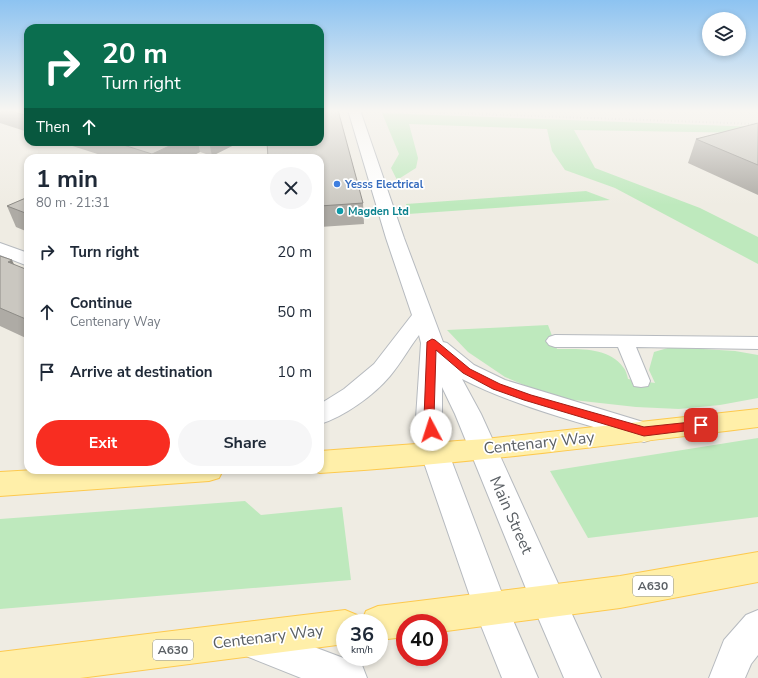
<!DOCTYPE html>
<html lang="en">
<head>
<meta charset="utf-8">
<style>
	body { margin:0; font-family:"Nunito Sans",sans-serif; background:#f6f6f7; color:#1f2937; height:100vh; display:flex; flex-direction:column; font-size:15px; white-space:nowrap }
	* { box-sizing:border-box; margin:0 }
	p { font-size:13px; color:#747a83 }
	.icon { flex:none; width:22px; height:22px; fill:none; stroke:currentColor; stroke-width:2; stroke-linecap:round; stroke-linejoin:round }
	.map { position:relative; flex:1; overflow:hidden }
	.details { position:absolute; left:24px; top:154px; width:300px; height:320px; display:flex; flex-direction:column; background:#fff; border-radius:12px; box-shadow:0 2px 6px #0003 }
	.details>* { flex:none }
	.guide { position:absolute; left:24px; top:24px; width:300px; height:122px; border-radius:12px; box-shadow:0 2px 6px #0003; background:#0b6e4f; color:#fff; overflow:hidden }
	.tools { position:absolute; left:702px; top:12px; display:grid; gap:8px }
	.tools a { display:grid; place-items:center; width:44px; height:44px; border-radius:50%; background:#fff; box-shadow:0 2px 6px #0003; font-size:20px }
	.speed { position:absolute; left:336px; top:614px; display:flex; gap:8px; font-size:20px; font-weight:700; text-align:center }
	.speed>* { display:grid; place-content:center; width:52px; height:52px; border-radius:50%; background:#fff; box-shadow:0 2px 6px #0003; line-height:1 }
	.speed small { font-size:10px; font-weight:400 }
	.speed .limit { border:6px solid #d22; background:#fff; color:#111 }
	.pin { position:absolute; display:grid; place-items:center; width:34px; height:34px; color:#fff; margin:-17px; border-radius:8px; box-shadow:0 2px 6px #0006 }
	.me { position:absolute; width:44px; margin:-22px; rotate:355deg; stroke-linejoin:round; filter:drop-shadow(0 0 3px #0008) }
	.turn { display:flex; align-items:center; gap:14px; height:84px; padding:0 12px; font-size:18px }
	.turn .icon { width:52px; height:52px; stroke-width:2.5 }
	.turn b { display:block; font-size:28px; line-height:34px }
	.then { display:flex; align-items:center; height:38px; padding:0 12px; background:#0003; gap:8px; font-size:15px }
	.round { display:grid; place-items:center; flex:none; width:42px; height:42px; border-radius:21px; background:#f6f6f7 }
	.summary { display:flex; align-items:center; justify-content:space-between; height:68px; padding:0 12px }
	h1 { font-size:24px; font-weight:700; line-height:30px }
	.button { display:flex; gap:8px; margin-top:auto; padding:8px 12px }
	.button a { flex:1; height:46px; border-radius:24px; background:#f82d21; color:#fff; font-size:16px; font-weight:700; line-height:46px; text-align:center }
	.button a+a { background:#f6f6f7; color:#1f2937 }
	ul { padding:0; list-style:none }
	li { display:flex; align-items:center; gap:12px; height:60px; padding:0 12px }
	li div { flex:1 }
	li b { display:block; font-size:15px }
	li em { font-style:normal }
	.map>svg:first-child { display:block }
	.green { fill:#bee9bd }
	.lines { fill:none; stroke-linecap:round; stroke-linejoin:round }
	.service-casing { stroke:#b6babf; stroke-width:2 }
	.minor-casing { stroke:#b6babf; stroke-width:2 }
	.tertiary-casing { stroke:#b6babf; stroke-width:2 }
	.primary-casing { stroke:#fdc94e; stroke-width:2 }
	.service { fill:#fff; fill-rule:evenodd }
	.minor { fill:#fff; fill-rule:evenodd }
	.tertiary { fill:#fff; fill-rule:evenodd }
	.primary { fill:#ffefa9; fill-rule:evenodd }
	.rail { stroke:#b5b6b6; stroke-width:2; stroke-dasharray:0.5 3; stroke-linecap:butt }
	.wall { fill:#aeaba5 }
	.shaded-wall { fill:#8d8b86 }
	.building { fill:#cac7c0; stroke:#8d8b86 }
	.route { fill:#f82d21; stroke:#a11d15 }
	.shop-dot { fill:#3f7fe0; stroke:#fff; stroke-width:1.5 }
	.culture-dot { fill:#0f9aa8; stroke:#fff; stroke-width:1.5 }
	.labels { text-anchor:middle; dominant-baseline:central; stroke-width:3.5; stroke-linejoin:round; paint-order:stroke }
	.far-shop-label { font-size:11px; font-weight:bold; fill:#366cbe; stroke:#fff; text-anchor:start }
	.far-culture-label { font-size:11px; font-weight:bold; fill:#0d838f; stroke:#fff; text-anchor:start }
	.shield { fill:#fff; stroke:#8c9093; stroke-width:1 }
	.shield-label { font-size:12px; font-weight:bold; fill:#5b6065 }
	.near-street-label { font-size:16px; fill:#5b6065; stroke:#fff }
</style>
</head>
<body>
<div class="map">
<svg width="758" height="678" viewBox="0 0 758 678">
	<rect width="100%" height="100%" fill="#efece3"/>
	<!-- green -->
	<g class="green">
		<path d="M382 113 758 127 753 133 574 130 595 168 700 208 758 237V264L615 188 565 170 552 151 547 129 409 124 418 158 416 168 397 180 391 168 399 154Z"/>
		<path d="M586 191 610 200 408 214 406 204Z"/>
		<path d="M548 325 557 349C578 349 609 347 623 367 626 370 627 375 628 379L655 383 649 370 654 352 671 347 735 351 758 355V398L720 405 679 409 636 407 555 398 505 377 468 352 447 330Z"/>
		<path d="M758 438V517L588 538 550 471Z"/>
		<path d="M245 501 261 515 342 507 351 580 0 609V519Z"/>
	</g>
	<g class="lines">
		<defs>
			<path id="service" d="M555 335 758 337V349L636 347 650 381 648 386 641 387 634 386 632 381 618 347H555L549 345 546 341 549 337Z"/>
			<path id="minor" d="M0 243 28 253V266L0 255Z"/>
			<g id="tertiary">
				<path d="M348 110H360L404 238 443 342 447 343 474 365 505 380 653 425 657 432 653 439 644 442C583 423 519 408 462 379L481 414 601 678H564L531 601 455 414 442 387V418L449 454 506 604 538 678H502L474 608 421 454 416 418 421 343 419 335C409 348 401 363 390 376 374 395 344 417 320 424V404L344 389 374 364 412 315 386 238Z"/>
				<path d="M758 610V655L751 664 745 678H709L724 640 746 615Z"/>
				<path d="M253 624 362 665 367 678H301L241 654 235 642 241 630Z"/>
			</g>
			<g id="primary">
				<path d="M758 409V427C612 445 467 464 320 473L311 470H320V451L485 439Z"/>
				<path d="M35 470H223L219 478 209 481 0 496V472Z"/>
				<path d="M758 552V582L620 608 439 632V623H405V637L379 640V623H361L366 611 378 606 620 576Z"/>
				<path d="M345 610 357 615 361 623H345V644L80 678H0V652Z"/>
			</g>
		</defs>
		<!-- service casing -->
		<use href="#service" class="service-casing"/>
		<!-- minor casing -->
		<use href="#minor" class="minor-casing"/>
		<!-- tertiary casing -->
		<use href="#tertiary" class="tertiary-casing"/>
		<!-- primary casing -->
		<use href="#primary" class="primary-casing"/>
		<!-- service -->
		<use href="#service" class="service"/>
		<!-- minor -->
		<use href="#minor" class="minor"/>
		<!-- tertiary -->
		<use href="#tertiary" class="tertiary"/>
		<!-- primary -->
		<use href="#primary" class="primary"/>
		<!-- rail -->
		<path class="rail" d="M367 110 758 124"/>
	</g>
	<!-- wall -->
	<g class="wall">
		<path d="M0 110H28V132L0 123Z"/>
		<path d="M758 123V195L688 163 696 139Z"/>
		<path d="M60 142H240L212 156 200 152 188 158H110Z"/>
		<path d="M320 158 363 203 364 224 320 227Z"/>
		<path d="M28 197V232L16 227 7 206Z"/>
		<path d="M0 256 14 265 28 270V339L0 326Z"/>
	</g>
	<!-- shaded-wall -->
	<g class="shaded-wall">
		<path d="M178 142H198L200 152 188 158H153L152 154Z"/>
		<path d="M209 142H240L212 156Z"/>
		<path d="M12 260 23 284 8 262Z"/>
	</g>
	<!-- building -->
	<g class="building">
		<path d="M7 110H28V116Z"/>
		<path d="M320 110H338L363 203 320 206V158H268L267 142H320Z"/>
		<path d="M758 123V165L696 139Z"/>
		<path d="M114 142H178L152 154Z"/>
		<path d="M28 197V214L7 206Z"/>
		<path d="M0 256 12 260 8 262 28 270V320L0 308Z"/>
	</g>
	<!-- sky -->
	<linearGradient id="sky" x2="0" y2="1"><stop stop-color="#8dc3f1"/><stop offset="0.54" stop-color="#f8f6f2"/><stop offset="1" stop-color="#f8f6f2" stop-opacity="0"/></linearGradient>
	<rect width="758" height="205" fill="url(#sky)"/>
	<!-- route -->
	<path class="route" d="M432 339 435 340 470 369 500 384 531 395 644 427 701 421 705 422 706 425 705 428 701 429 644 436 524 400 493 389 463 373 436 350 434 418 436 430 435 433H427L424 418 427 342Z"/>
	<!-- markers -->
	<circle class="shop-dot" cx="337" cy="184" r="4"/>
	<circle class="culture-dot" cx="340" cy="211" r="4"/>
	<g class="labels">
		<!-- far-shop labels -->
		<g class="far-shop-label">
			<text x="345" y="184">Yesss Electrical</text>
		</g>
		<!-- far-culture labels -->
		<g class="far-culture-label">
			<text x="348" y="211">Magden Ltd</text>
		</g>
		<!-- shield labels -->
		<g class="shield">
			<rect x="633" y="576" width="40" height="20" rx="3"/>
			<rect x="153" y="640" width="40" height="20" rx="3"/>
		</g>
		<g class="shield-label">
			<text x="653" y="586">A630</text>
			<text x="173" y="650">A630</text>
		</g>
		<!-- near-street labels -->
		<g class="near-street-label">
			<text transform="translate(539 443) rotate(-6)">Centenary Way</text>
			<text transform="translate(511 515) rotate(66)">Main Street</text>
			<text transform="translate(268 637) rotate(-7)">Centenary Way</text>
		</g>
	</g>
</svg>
<div class="tools">
<a><svg class="icon" aria-label="layers" viewBox="0 0 24 24"><path d="M12 4l9 5-9 5-9-5zM3 14l9 5 9-5"/></svg></a>
</div>
<div class="speed"><div>36<small>km/h</small></div><div class="limit">40</div></div>
<div class="pin" style="left:701px;top:425px;background:#d93025"><svg class="icon" aria-label="arrive" viewBox="0 0 24 24"><path d="M6 21V4h12l-3 4 3 4H6"/></svg></div>
<svg class="me" style="left:431px;top:430px" viewBox="-20 -20 40 40"><circle r="19" fill="#fff"/><path d="M0-13L10 11 0 6-10 11z" fill="#f82d21"/></svg>
<div class="guide">
<div class="turn"><svg class="icon" aria-label="right" viewBox="0 0 24 24"><path d="M7 20v-9h11M14 6l5 5-5 5"/></svg><div><b>20 m</b>Turn right</div></div>
<div class="then">Then<svg class="icon" aria-label="ahead" viewBox="0 0 24 24"><path d="M12 20V5M6 11l6-6 6 6"/></svg></div>
</div>
<section class="details">
<div class="summary"><div><h1>1 min</h1><p>80 m · 21:31</p></div><a class="round"><svg class="icon" aria-label="close" viewBox="0 0 24 24"><path d="M6 6l12 12M18 6L6 18"/></svg></a></div>
<ul>
<li><svg class="icon" aria-label="right" viewBox="0 0 24 24"><path d="M7 20v-9h11M14 6l5 5-5 5"/></svg><div><b>Turn right</b></div><em>20 m</em></li>
<li><svg class="icon" aria-label="ahead" viewBox="0 0 24 24"><path d="M12 20V5M6 11l6-6 6 6"/></svg><div><b>Continue</b><p>Centenary Way</p></div><em>50 m</em></li>
<li><svg class="icon" aria-label="arrive" viewBox="0 0 24 24"><path d="M6 21V4h12l-3 4 3 4H6"/></svg><div><b>Arrive at destination</b></div><em>10 m</em></li>
</ul>
<div class="button"><a>Exit</a><a>Share</a></div>
</section>
</div>
</body>
</html>
